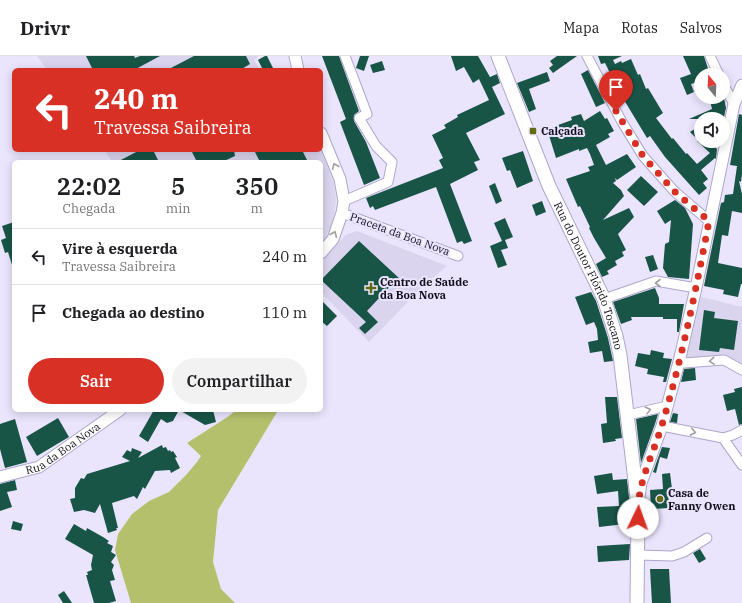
<!DOCTYPE html>
<html lang="pt">
<head>
<meta charset="utf-8">
<style>
	body { margin:0; font-family:"IBM Plex Serif",serif; background:#f2f2f2; color:#202124; height:100vh; display:flex; flex-direction:column; font-size:15px; white-space:nowrap }
	* { box-sizing:border-box; margin:0 }
	p { font-size:13px; color:#757577 }
	.icon { flex:none; width:22px; height:22px; fill:none; stroke:currentColor; stroke-width:2; stroke-linecap:round; stroke-linejoin:round }
	.map { position:relative; flex:1; overflow:hidden }
	.details { position:absolute; left:12px; top:104px; width:311px; height:252px; display:flex; flex-direction:column; background:#fff; border-radius:6px; box-shadow:0 2px 10px #0003 }
	.details>* { flex:none }
	.hud { position:absolute; left:12px; top:12px; width:311px; height:84px; border-radius:6px; box-shadow:0 2px 10px #0003; background:#d93025; color:#fff; overflow:hidden }
	.needle { width:26px; rotate:342deg }
	.tools { position:absolute; left:694px; top:12px; display:grid; gap:8px }
	.tools a { display:grid; place-items:center; width:36px; height:36px; border-radius:50%; background:#fff; box-shadow:0 2px 10px #0003; font-size:20px }
	.pin { position:absolute; display:grid; place-items:center; width:34px; height:34px; color:#fff; margin:-41px -17px; border-radius:50% 50% 50% 0; rotate:-45deg; box-shadow:0 0 4px #0007 }
	.pin .icon { rotate:45deg }
	.me { position:absolute; width:44px; margin:-22px; rotate:3deg; stroke-linejoin:round; filter:drop-shadow(0 0 3px #0008) }
	.turn { display:flex; align-items:center; gap:14px; height:84px; padding:0 16px; font-size:18px }
	.turn .icon { width:52px; height:52px; stroke-width:2.5 }
	.turn b { display:block; font-size:28px; line-height:34px }
	.eta { display:flex; justify-content:space-evenly; align-items:center; height:68px; text-align:center }
	.eta b { font-size:24px; font-weight:600; line-height:28px }
	.primary-button { display:flex; gap:8px; margin-top:auto; padding:8px 16px }
	.primary-button a { flex:1; height:46px; border-radius:24px; background:#d93025; color:#fff; font-size:16px; font-weight:600; line-height:46px; text-align:center }
	.primary-button a+a { background:#f2f2f2; color:#202124 }
	ul { padding:0; list-style:none }
	li { display:flex; align-items:center; gap:12px; height:56px; padding:0 16px; border-top:1px solid #e0e0e0 }
	li div { flex:1 }
	li b { display:block; font-size:15px }
	li em { font-style:normal }
	header { display:flex; align-items:center; gap:24px; box-sizing:border-box; height:56px; padding:0 20px; background:#fff; border-bottom:1px solid #e0e0e0 }
	header strong { font-size:19px }
	nav { display:flex; gap:22px; margin-inline-start:auto; font-size:14px }
	.map>svg:first-child { display:block }
	.built { fill:#dad4ef }
	.forest { fill:#b5c06c }
	.building { fill:#185547 }
	.lines { fill:none; stroke-linecap:round; stroke-linejoin:round }
	.minor-casing { stroke:#aea6cb; stroke-width:11 }
	.tertiary-casing { stroke:#aea6cb; stroke-width:13 }
	.secondary-casing { stroke:#aea6cb; stroke-width:15 }
	.minor { stroke:#fff; stroke-width:9 }
	.tertiary { stroke:#fff; stroke-width:11 }
	.secondary { stroke:#fff; stroke-width:13 }
	.oneway { stroke:#a09fa4 }
	.route { stroke:#d93025; stroke-width:7; stroke-dasharray:0 12.6 }
	.poi-dot { fill:#626b0f; stroke:#eae5fd; stroke-width:1.5 }
	.labels { text-anchor:middle; dominant-baseline:central; stroke-width:4; stroke-linejoin:round; paint-order:stroke }
	.poi-label { font-size:11px; font-weight:bold; fill:#110e1b; stroke:#eae5fd; text-anchor:start }
	.street-label { font-size:11px; fill:#110e1b; stroke:#eae5fd }
</style>
</head>
<body>
<header>
<strong>Drivr</strong>
<nav><a>Mapa</a><a>Rotas</a><a>Salvos</a></nav>
</header>
<div class="map">
<svg width="742" height="547" viewBox="0 0 742 547">
	<rect width="100%" height="100%" fill="#eae5fd"/>
	<!-- built -->
	<g class="built">
		<path d="M37 0H257L258 1 254 4 260 14H47Z"/>
		<path d="M105 94H321L334 128 336 144 333 165 324 184 321 187V106H112Z"/>
		<path d="M357 175 447 210 425 228 369 286 321 236V205L346 179Z"/>
		<path d="M698 240 742 251V309L724 299 692 303 685 301Z"/>
	</g>
	<!-- forest -->
	<path class="forest" d="M236 354 277 356 218 454 213 506 221 533 235 547H131L115 494 118 478 132 458 149 445 169 436 186 419 197 406 201 400 187 387 229 360Z"/>
	<!-- building -->
	<g class="building">
		<path d="M86 0H134L135 2 140 0H160L134 14H93Z"/>
		<path d="M194 0H246L250 8 240 14H167Z"/>
		<path d="M265 0H267L274 14H263L258 4Z"/>
		<path d="M322 0H339L359 55 354 59V65L366 86 380 122 364 129 340 66 346 63Z"/>
		<path d="M360 0H369L364 15 356 12Z"/>
		<path d="M451 0H478L490 21 497 18 500 27 492 31 505 58 466 77 480 104 474 106 478 114 450 128 472 185 464 188 462 185 457 187 436 131 375 154 373 150 370 152 366 142 443 112 439 104 443 102 432 79 446 72 444 69 458 61 457 59 489 44 479 23 473 27 464 11 456 15Z"/>
		<path d="M557 0H577L553 17 549 12 553 9 550 5Z"/>
		<path d="M598 0H622L613 4 615 8 621 5 622 7 631 3 638 19 640 18 646 33 648 32 663 57 656 62 672 83 673 82 686 98 687 97 697 108 710 97 697 85H709L717 93 716 103 715 102 701 114 708 123 703 127 707 132 699 139 665 101 650 80 647 82 621 39 605 7 601 8Z"/>
		<path d="M683 0H704L710 19H701V25L691 28 694 36 687 39 680 22 691 18Z"/>
		<path d="M382 5 385 14 373 17 370 9Z"/>
		<path d="M588 14 605 47 596 51 581 18Z"/>
		<path d="M547 16 550 25 529 33 536 53 529 56 517 27Z"/>
		<path d="M724 42 726 52 724 61 719 63H689L712 53 710 44Z"/>
		<path d="M600 55 605 63 607 62 614 75 608 78 610 81 596 89 606 109 627 98 636 111 617 124 615 122 616 125 613 127 621 134 624 140 603 164 629 152 634 161 618 178 626 194 622 196 624 200 615 205 617 209 607 215 609 218 602 221 596 208 606 202 594 182 589 172 590 171 580 150 578 151 566 123 590 115 588 111 594 109 590 98 587 92 579 95V93L556 102 547 73 572 64 571 61 581 58 584 65Z"/>
		<path d="M739 58 742 59V118L741 126 739 125 742 138V157L732 155 728 180 722 179 718 207 742 212V228H741L738 241 723 238 724 234 704 230 721 147 724 146 725 139 733 138 737 110 730 109Z"/>
		<path d="M701 69V76L695 81 690 76Z"/>
		<path d="M140 94H153L159 106H117Z"/>
		<path d="M191 94H234L235 100 222 106H197Z"/>
		<path d="M254 94H302L308 106H260Z"/>
		<path d="M523 95 533 125 517 132 510 114 507 115 502 102Z"/>
		<path d="M641 120 658 136 644 150 627 134Z"/>
		<path d="M495 127 502 145 496 148 489 130Z"/>
		<path d="M675 144 685 152 693 168 689 223 668 221 663 212 665 188 669 186 671 164 665 168 657 155Z"/>
		<path d="M542 145 546 156 536 160 532 149Z"/>
		<path d="M505 162 513 181 505 184 508 192 501 194 507 209 498 212 490 190 502 185 494 167Z"/>
		<path d="M14 166V211L13 212 8 196 5 197 1 184 6 182 2 170Z"/>
		<path d="M359 185 400 223 395 228 394 226 367 255 378 266 365 278 359 272 366 266 321 224Z"/>
		<path d="M653 199 658 213 650 216 645 201Z"/>
		<path d="M655 232 659 242V248H684L679 276H677V263H663V261H631L632 264 621 268 613 246Z"/>
		<path d="M591 236 596 245 608 282 613 305 604 306 602 295 590 297 588 286 598 284 597 273 594 266 586 269 575 241Z"/>
		<path d="M321 244 337 260 327 270 321 265Z"/>
		<path d="M704 254 715 256 714 262 738 265 734 294 720 292 719 296 699 294Z"/>
		<path d="M651 294 664 297 663 302 672 303 666 326H663L664 321 647 318 648 313 635 310 638 297 650 299Z"/>
		<path d="M695 312 696 324 681 326 684 313Z"/>
		<path d="M742 331V368L739 369 735 353 727 355 723 339 735 336 734 333Z"/>
		<path d="M605 341H617L622 382 615 383 616 385 603 387 601 368 607 367Z"/>
		<path d="M154 354H213L216 366 205 369 179 354 173 365 167 367 161 363 148 386 139 380Z"/>
		<path d="M673 357 678 358 677 367 670 366Z"/>
		<path d="M658 358 655 368 641 407 636 363Z"/>
		<path d="M58 362 69 381 37 400 26 381Z"/>
		<path d="M15 363 27 406 5 412 0 393V368Z"/>
		<path d="M162 389 163 392 166 391 168 395 170 394 171 396 173 395 177 401 175 402 180 412 171 417 170 414 155 415 145 433 143 431 137 443 134 440 112 447 118 472H116L117 474 108 477 100 448 95 457 84 454 74 456 70 443 75 442V432L81 422 84 423 87 418 130 405 122 401 127 394 131 396 132 392 142 396 138 402Z"/>
		<path d="M662 391 670 392 667 403 660 401 656 417 653 416Z"/>
		<path d="M612 417 613 424 627 423 630 450V463H625V468L599 471 597 451 619 450 618 435 597 438 594 420Z"/>
		<path d="M670 417 672 433 667 434 670 452 651 453 650 434 663 433 662 418Z"/>
		<path d="M15 424 17 434 7 436 12 451 0 455V428Z"/>
		<path d="M13 465 23 468 21 475 11 473Z"/>
		<path d="M74 468 86 475 87 472 103 481 109 485 107 487 113 490 111 496 116 499 111 506 114 509 112 514 115 524 110 525 116 545 109 547H94L86 519H88L87 516 92 514 91 509 93 499 65 483Z"/>
		<path d="M630 488 629 504 598 506 597 490Z"/>
		<path d="M700 493 706 503 699 507 693 497Z"/>
		<path d="M650 513H669L671 547H652Z"/>
		<path d="M64 535 72 547H63L58 539Z"/>
	</g>
	<g class="lines">
		<defs>
			<g id="minor">
				<path d="M587 0 622 66 643 100 674 135 709 165"/>
				<path d="M710 0 719 19"/>
				<path d="M723 28 734 48"/>
				<path d="M344 145 388 126 392 106 376 90 359 62 367 58 345 0"/>
				<path d="M342 157 458 200"/>
				<path d="M604 243 656 225 696 232"/>
				<path d="M679 306 684 307 724 304 742 314"/>
				<path d="M628 359 667 350"/>
				<path d="M662 370 723 382 742 409"/>
				<path d="M723 382 733 379 742 374"/>
				<path d="M638 499 672 500 684 496 707 482"/>
			</g>
			<g id="tertiary">
				<path d="M295 0 298 14"/>
				<path d="M321 77 340 123 344 145 342 157 333 183 321 197"/>
				<path id="s1" d="M0 421 39 411 120 354"/>
				<path d="M639 441 641 427 662 370 679 306 696 232 734 48 742 29"/>
			</g>
			<g id="secondary">
				<path id="s2" d="M498 0 549 130 604 243 616 280 620 299 638 450 637 547"/>
			</g>
		</defs>
		<!-- minor casing -->
		<use href="#minor" class="minor-casing"/>
		<!-- tertiary casing -->
		<use href="#tertiary" class="tertiary-casing"/>
		<!-- secondary casing -->
		<use href="#secondary" class="secondary-casing"/>
		<!-- minor -->
		<use href="#minor" class="minor"/>
		<!-- tertiary -->
		<use href="#tertiary" class="tertiary"/>
		<!-- secondary -->
		<use href="#secondary" class="secondary"/>
	</g>
	<!-- one-way arrows -->
	<defs><path id="oneway-chevron" d="M-2-3.5L2.5 0L-2 3.5" fill="none" stroke-width="1.6" stroke-linecap="round" stroke-linejoin="round"/></defs>
	<g class="oneway">
		<use href="#oneway-chevron" transform="translate(335 110) rotate(-113)"/>
		<use href="#oneway-chevron" transform="translate(334 178) rotate(-67)"/>
		<use href="#oneway-chevron" transform="translate(658 227) rotate(180)"/>
		<use href="#oneway-chevron" transform="translate(712 305) rotate(175)"/>
		<use href="#oneway-chevron" transform="translate(648 354) rotate(-14)"/>
		<use href="#oneway-chevron" transform="translate(693 376) rotate(11)"/>
	</g>
	<g class="lines">
		<!-- route -->
		<path class="route" d="M616 55 643 100 674 135 709 165C696 234 682 302 662 369 652 402 637 426 638 462"/>
	</g>
	<!-- markers -->
	<g class="poi-dot">
		<rect x="529" y="71" width="8" height="8" rx="2"/>
		<path d="M369 226h4v4h4v4h-4v4h-4v-4h-4v-4h4z"/>
		<circle cx="660" cy="443" r="4"/>
	</g>
	<g class="labels">
		<!-- poi labels -->
		<g class="poi-label">
			<text x="541" y="75">Calçada</text>
			<text x="380" y="226">Centro de Saúde<tspan x="380" dy="13">da Boa Nova</tspan></text>
			<text x="668" y="437">Casa de<tspan x="668" dy="13">Fanny Owen</tspan></text>
		</g>
		<!-- street labels -->
		<g class="street-label">
			<text transform="translate(400 178) rotate(20)">Praceta da Boa Nova</text>
			<text stroke="none"><textPath href="#s2" startOffset="238">Rua do Doutor Flórido Toscano</textPath></text>
			<text stroke="none"><textPath href="#s1" startOffset="70">Rua da Boa Nova</textPath></text>
		</g>
	</g>
</svg>
<div class="tools">
<a><svg class="needle" viewBox="-14 -14 28 28"><path d="M0-13l5 13h-10z" fill="#e53935"/><path d="M0 13l5-13h-10z" fill="#757577"/></svg></a>
<a><svg class="icon" aria-label="sound" viewBox="0 0 24 24"><path d="M4 9h4l5-4v14l-5-4H4zM17 9q2 3 0 6"/></svg></a>
</div>
<div class="pin" style="left:616px;top:55px;background:#d93025"><svg class="icon" aria-label="arrive" viewBox="0 0 24 24"><path d="M6 21V4h12l-3 4 3 4H6"/></svg></div>
<svg class="me" style="left:638px;top:462px" viewBox="-20 -20 40 40"><circle r="19" fill="#fff"/><path d="M0-13L10 11 0 6-10 11z" fill="#d93025"/></svg>
<div class="hud">
<div class="turn"><svg class="icon" aria-label="left" viewBox="0 0 24 24"><path d="M17 20v-9H6M10 6l-5 5 5 5"/></svg><div><b>240 m</b>Travessa Saibreira</div></div>
</div>
<section class="details">
<div class="eta">
<div><b>22:02</b><p>Chegada</p></div>
<div><b>5</b><p>min</p></div>
<div><b>350</b><p>m</p></div>
</div>
<ul>
<li><svg class="icon" aria-label="left" viewBox="0 0 24 24"><path d="M17 20v-9H6M10 6l-5 5 5 5"/></svg><div><b>Vire à esquerda</b><p>Travessa Saibreira</p></div><em>240 m</em></li>
<li><svg class="icon" aria-label="arrive" viewBox="0 0 24 24"><path d="M6 21V4h12l-3 4 3 4H6"/></svg><div><b>Chegada ao destino</b></div><em>110 m</em></li>
</ul>
<div class="primary-button"><a>Sair</a><a>Compartilhar</a></div>
</section>
</div>
</body>
</html>
